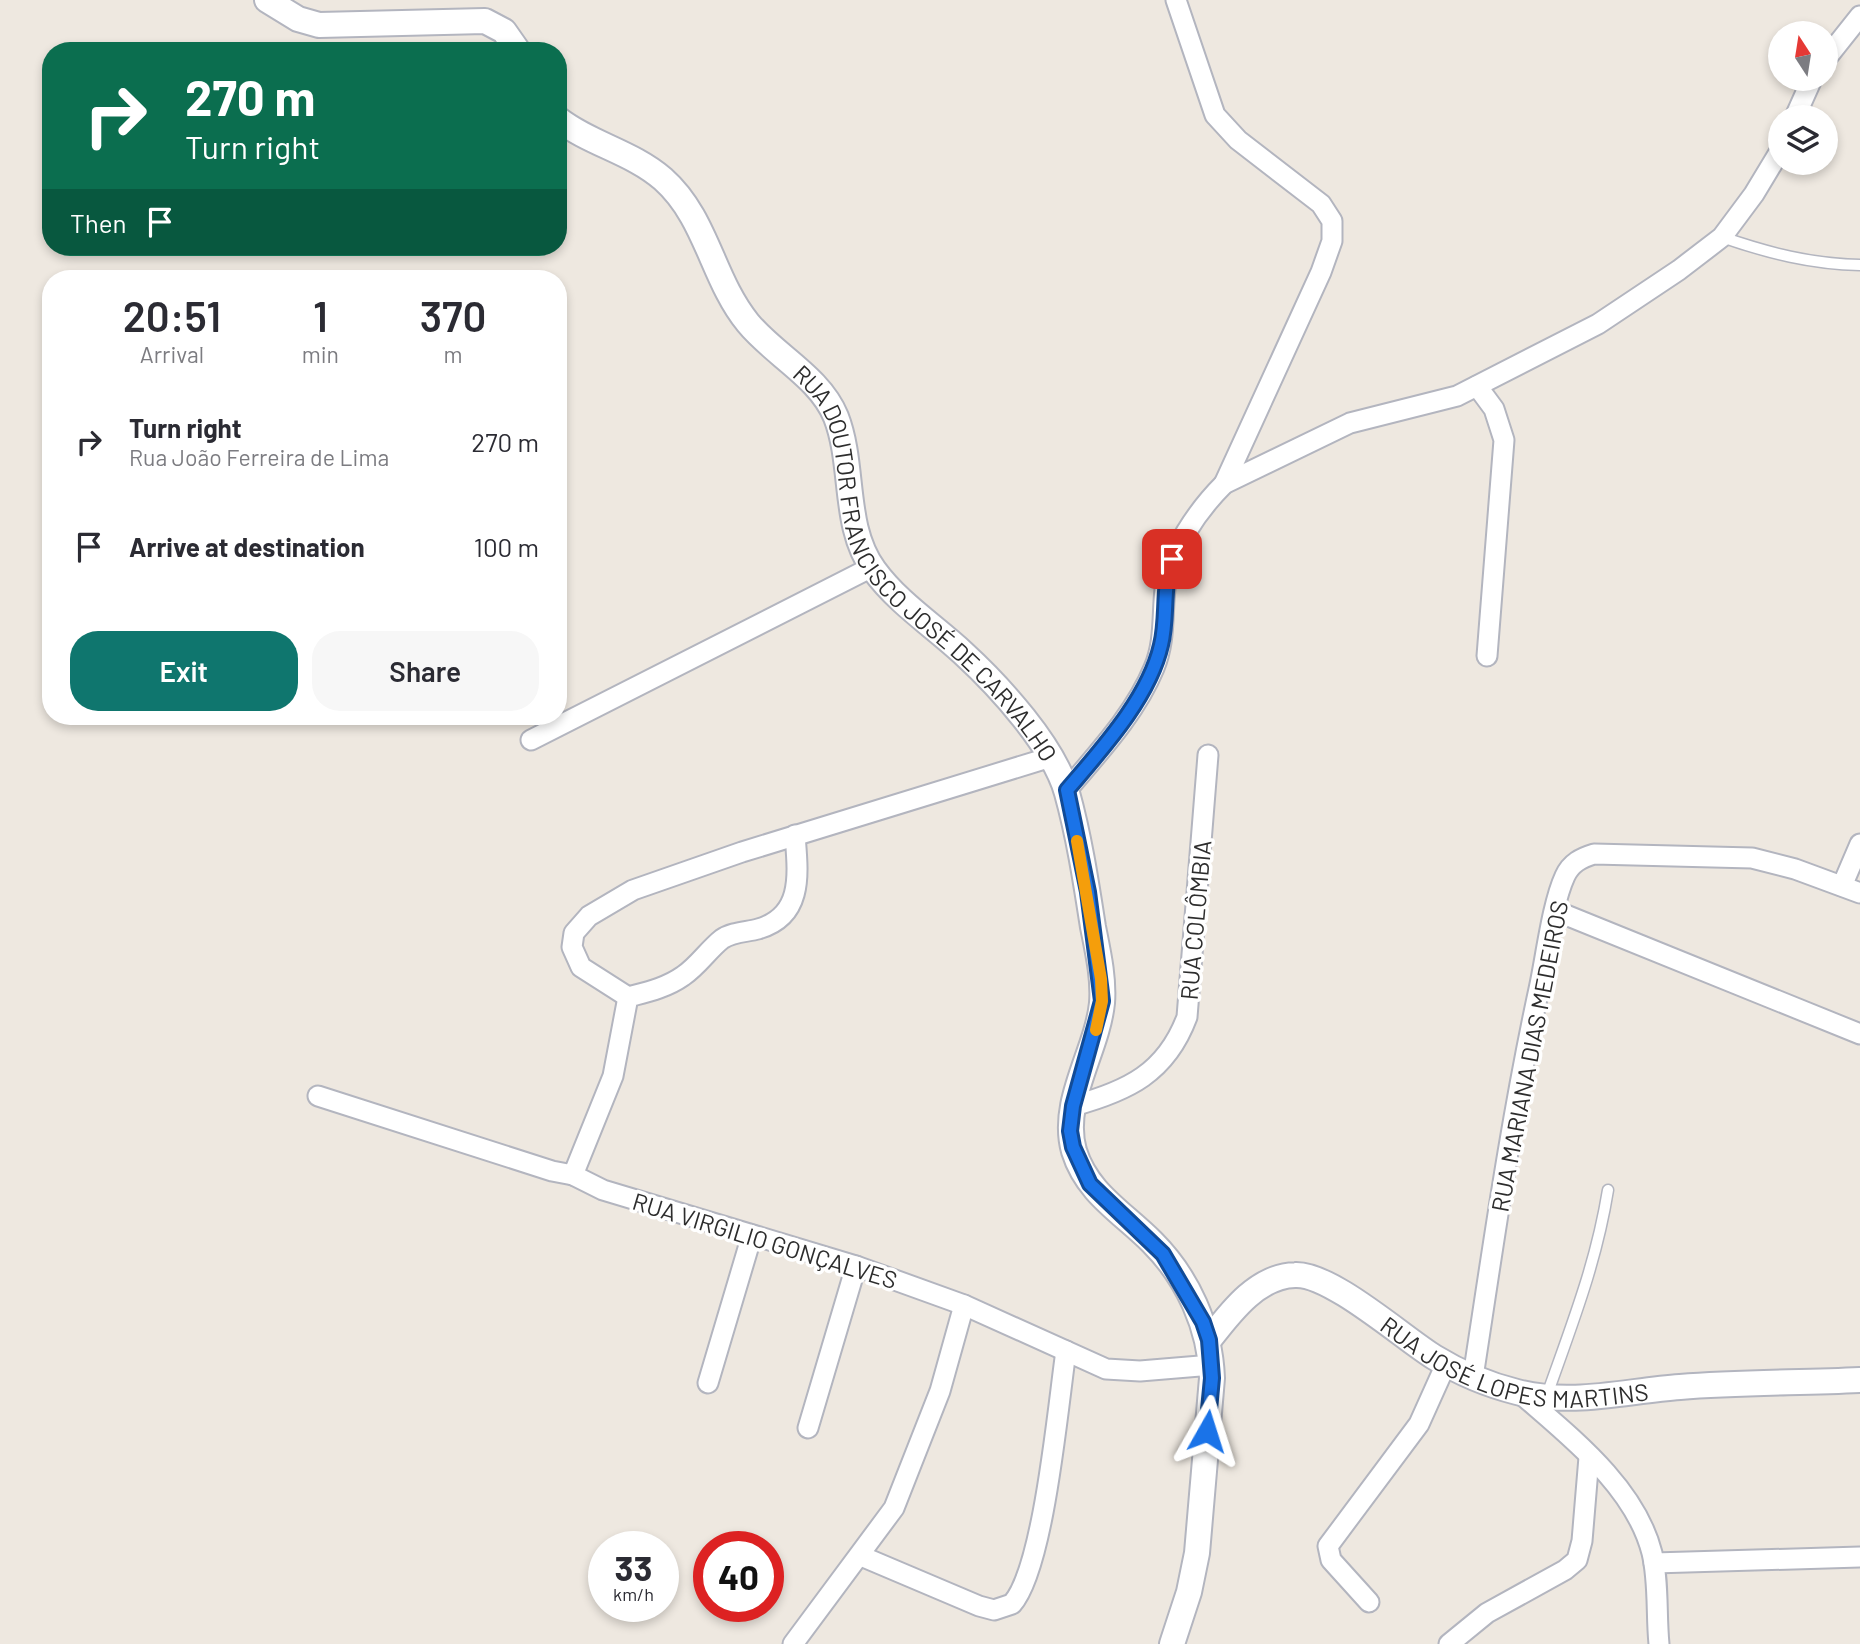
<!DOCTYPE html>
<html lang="en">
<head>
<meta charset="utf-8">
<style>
	body { margin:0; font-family:Barlow,sans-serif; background:#f7f7f7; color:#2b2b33; height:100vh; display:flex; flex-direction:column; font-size:26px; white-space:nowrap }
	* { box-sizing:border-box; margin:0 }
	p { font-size:23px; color:#7c7c81 }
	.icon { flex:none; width:38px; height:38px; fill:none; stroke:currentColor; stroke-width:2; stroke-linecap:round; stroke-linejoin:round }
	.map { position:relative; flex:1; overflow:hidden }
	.drawer { position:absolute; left:42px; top:270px; width:525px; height:455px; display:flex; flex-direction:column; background:#fff; border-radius:28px; box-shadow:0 4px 10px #0003 }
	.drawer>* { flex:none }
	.top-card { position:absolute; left:42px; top:42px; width:525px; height:214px; border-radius:28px; box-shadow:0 4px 10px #0003; background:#0b6e4f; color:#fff; overflow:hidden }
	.needle { width:46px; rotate:348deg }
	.tools { position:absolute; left:1768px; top:21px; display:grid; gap:14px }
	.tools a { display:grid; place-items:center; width:70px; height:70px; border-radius:50%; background:#fff; box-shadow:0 4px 10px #0003; font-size:35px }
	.speed { position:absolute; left:588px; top:1531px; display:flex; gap:14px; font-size:35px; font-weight:700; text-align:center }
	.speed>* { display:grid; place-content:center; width:91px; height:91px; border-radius:50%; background:#fff; box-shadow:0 4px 10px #0003; line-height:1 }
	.speed small { font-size:18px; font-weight:400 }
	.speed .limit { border:10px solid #d22; background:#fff; color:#111 }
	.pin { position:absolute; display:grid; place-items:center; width:60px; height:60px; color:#fff; margin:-30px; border-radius:14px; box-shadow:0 4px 10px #0006 }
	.me { position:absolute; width:77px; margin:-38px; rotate:6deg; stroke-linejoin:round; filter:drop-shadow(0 0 5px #0008) }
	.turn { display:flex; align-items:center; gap:24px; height:147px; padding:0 28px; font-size:32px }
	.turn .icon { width:91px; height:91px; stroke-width:2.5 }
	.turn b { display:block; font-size:49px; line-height:60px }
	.then { display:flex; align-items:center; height:66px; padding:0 28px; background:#0003; gap:14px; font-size:26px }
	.eta { display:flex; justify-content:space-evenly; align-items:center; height:119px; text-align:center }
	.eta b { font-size:42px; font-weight:600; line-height:49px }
	.action { display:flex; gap:14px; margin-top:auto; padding:14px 28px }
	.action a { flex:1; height:80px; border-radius:28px; background:#0f766e; color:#fff; font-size:28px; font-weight:600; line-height:80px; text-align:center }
	.action a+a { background:#f7f7f7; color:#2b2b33 }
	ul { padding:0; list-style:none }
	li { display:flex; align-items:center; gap:21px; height:105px; padding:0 28px }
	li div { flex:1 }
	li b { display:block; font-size:26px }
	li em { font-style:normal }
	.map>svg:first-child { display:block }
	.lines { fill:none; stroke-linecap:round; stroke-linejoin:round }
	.service-casing { stroke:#b3b5bf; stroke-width:13 }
	.minor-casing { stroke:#b3b5bf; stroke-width:23 }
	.tertiary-casing { stroke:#b3b5bf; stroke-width:28 }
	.service { stroke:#fff; stroke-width:10 }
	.minor { stroke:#fff; stroke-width:19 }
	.tertiary { stroke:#fff; stroke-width:24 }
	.route-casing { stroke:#114b97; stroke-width:18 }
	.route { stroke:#1a73e8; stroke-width:12 }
	.slow { stroke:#f59e0b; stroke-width:12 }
	.labels { text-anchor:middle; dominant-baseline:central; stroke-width:7; stroke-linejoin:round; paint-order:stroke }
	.street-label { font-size:24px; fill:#2d2d2d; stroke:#fff }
</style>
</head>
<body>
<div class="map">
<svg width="1860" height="1644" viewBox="0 0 1860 1644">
	<rect width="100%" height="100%" fill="#eee8e0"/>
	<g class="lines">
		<defs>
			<g id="service">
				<path d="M1722 237C1768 253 1811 264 1860 265"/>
				<path d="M1547 1395C1572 1324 1596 1264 1608 1190"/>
			</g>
			<g id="minor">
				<path d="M1176 0 1215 115 1238 140 1321 204 1332 221V241L1321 272 1224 484"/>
				<path d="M1825 60 1860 16"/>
				<path d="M1795 117 1812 79"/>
				<path d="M1477 386 1494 409 1504 440 1487 656"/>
				<path d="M531 740 872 567"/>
				<path d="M1067 790C1098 753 1135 714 1154 668 1165 642 1162 617 1165 589 1169 551 1198 510 1224 484L1350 423 1457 396 1598 324 1679 270 1722 237 1754 194 1780 151"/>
				<path d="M1842 886 1860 844"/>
				<path d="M1556 911 1860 1034"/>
				<path d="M628 997 581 967 572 947 574 933 589 916 633 890 742 852 1051 757"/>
				<path d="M318 1096 552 1171 573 1175 603 1190 856 1266 964 1305 1106 1369 1140 1371 1212 1365"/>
				<path d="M1073 1106C1128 1091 1166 1073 1187 1017L1208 755"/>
				<path d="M573 1175 613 1076 628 997C647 992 666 988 683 976 698 966 708 950 722 939 732 932 747 932 758 929 804 916 798 873 795 835"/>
				<path d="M1473 1377C1493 1247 1511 1118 1539 989 1546 957 1552 904 1565 876 1571 863 1581 858 1594 854L1752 858 1795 869 1860 893"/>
				<path d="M708 1383 752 1235"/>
				<path d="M1520 1393C1569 1436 1635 1486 1652 1553 1659 1582 1656 1614 1659 1644"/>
				<path d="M808 1428 856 1266"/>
				<path d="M861 1556 979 1606 994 1610 1012 1604C1044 1568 1058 1405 1066 1351"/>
				<path d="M1654 1563 1860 1557"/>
				<path d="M1369 1602 1331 1560 1328 1546 1419 1424 1446 1364"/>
				<path d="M793 1644 894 1508 940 1391 964 1305"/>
				<path d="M1449 1644 1487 1613 1565 1570 1577 1560 1582 1541 1589 1457"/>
			</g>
			<g id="tertiary">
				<path d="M267 0 298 19 319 25 485 21 504 31 518 51"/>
				<path id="s1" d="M558 119C590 144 632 152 663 179 707 218 712 279 748 323 774 355 820 377 836 417 855 466 842 526 874 570 898 603 934 626 963 653 999 686 1054 746 1067 793 1079 836 1086 882 1093 927 1098 952 1104 978 1102 1003 1097 1052 1060 1101 1074 1151 1087 1193 1122 1212 1152 1242 1188 1278 1210 1327 1212 1378L1197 1553 1189 1592 1172 1644"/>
				<path id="s2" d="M1209 1340C1230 1313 1257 1276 1295 1275 1330 1273 1402 1337 1434 1357 1460 1373 1489 1385 1517 1392 1571 1406 1625 1391 1680 1387 1740 1382 1800 1383 1860 1380"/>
			</g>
		</defs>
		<!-- service casing -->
		<use href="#service" class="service-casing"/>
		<!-- minor casing -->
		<use href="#minor" class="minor-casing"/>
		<!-- tertiary casing -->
		<use href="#tertiary" class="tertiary-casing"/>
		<!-- service -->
		<use href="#service" class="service"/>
		<!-- minor -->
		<use href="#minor" class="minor"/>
		<!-- tertiary -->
		<use href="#tertiary" class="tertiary"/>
	</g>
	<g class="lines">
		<defs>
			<path id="route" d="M1172 559C1162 588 1168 617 1161 645 1149 698 1101 750 1067 790L1088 892 1102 1001 1073 1106 1070 1131 1073 1147 1090 1184 1163 1254 1203 1322 1209 1340 1212 1378 1207 1431"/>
		</defs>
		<!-- route casing -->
		<use href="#route" class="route-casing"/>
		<!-- route -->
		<use href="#route" class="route"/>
		<!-- slow -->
		<path class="slow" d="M1077 841 1101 979 1102 1001 1096 1030"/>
	</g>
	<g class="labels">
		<!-- street labels -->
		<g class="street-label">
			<text stroke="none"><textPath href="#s1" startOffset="598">RUA DOUTOR FRANCISCO JOSÉ DE CARVALHO</textPath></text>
			<text transform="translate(1195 920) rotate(-85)">RUA COLÔMBIA</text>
			<text transform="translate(1529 1056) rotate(-79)">RUA MARIANA DIAS MEDEIROS</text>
			<text transform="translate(765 1240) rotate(17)">RUA VIRGILIO GONÇALVES</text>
			<text stroke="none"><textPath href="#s2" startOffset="355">RUA JOSÉ LOPES MARTINS</textPath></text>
		</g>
	</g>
</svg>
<div class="tools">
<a><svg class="needle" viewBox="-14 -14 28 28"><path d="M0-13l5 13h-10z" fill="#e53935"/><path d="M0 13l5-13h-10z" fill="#7c7c81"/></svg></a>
<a><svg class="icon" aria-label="layers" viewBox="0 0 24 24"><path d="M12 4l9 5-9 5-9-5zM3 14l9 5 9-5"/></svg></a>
</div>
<div class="speed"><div>33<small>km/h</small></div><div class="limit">40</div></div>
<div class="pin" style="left:1172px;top:559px;background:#d93025"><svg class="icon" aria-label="arrive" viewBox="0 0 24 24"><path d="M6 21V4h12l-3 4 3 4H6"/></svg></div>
<svg class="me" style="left:1207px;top:1431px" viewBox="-20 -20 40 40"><path d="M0-17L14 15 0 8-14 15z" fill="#1a73e8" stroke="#fff" stroke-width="4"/></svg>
<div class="top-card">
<div class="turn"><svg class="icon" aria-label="right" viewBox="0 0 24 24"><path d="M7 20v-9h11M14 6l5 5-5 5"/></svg><div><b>270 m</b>Turn right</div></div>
<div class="then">Then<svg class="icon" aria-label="arrive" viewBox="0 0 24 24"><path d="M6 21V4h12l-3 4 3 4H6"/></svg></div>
</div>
<section class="drawer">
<div class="eta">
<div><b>20:51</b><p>Arrival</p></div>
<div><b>1</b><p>min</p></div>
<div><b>370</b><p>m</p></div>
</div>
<ul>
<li><svg class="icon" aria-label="right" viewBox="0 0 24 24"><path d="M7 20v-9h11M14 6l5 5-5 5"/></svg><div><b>Turn right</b><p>Rua João Ferreira de Lima</p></div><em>270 m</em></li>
<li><svg class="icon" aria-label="arrive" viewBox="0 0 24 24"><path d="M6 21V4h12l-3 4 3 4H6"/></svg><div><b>Arrive at destination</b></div><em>100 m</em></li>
</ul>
<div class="action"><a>Exit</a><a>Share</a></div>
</section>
</div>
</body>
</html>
